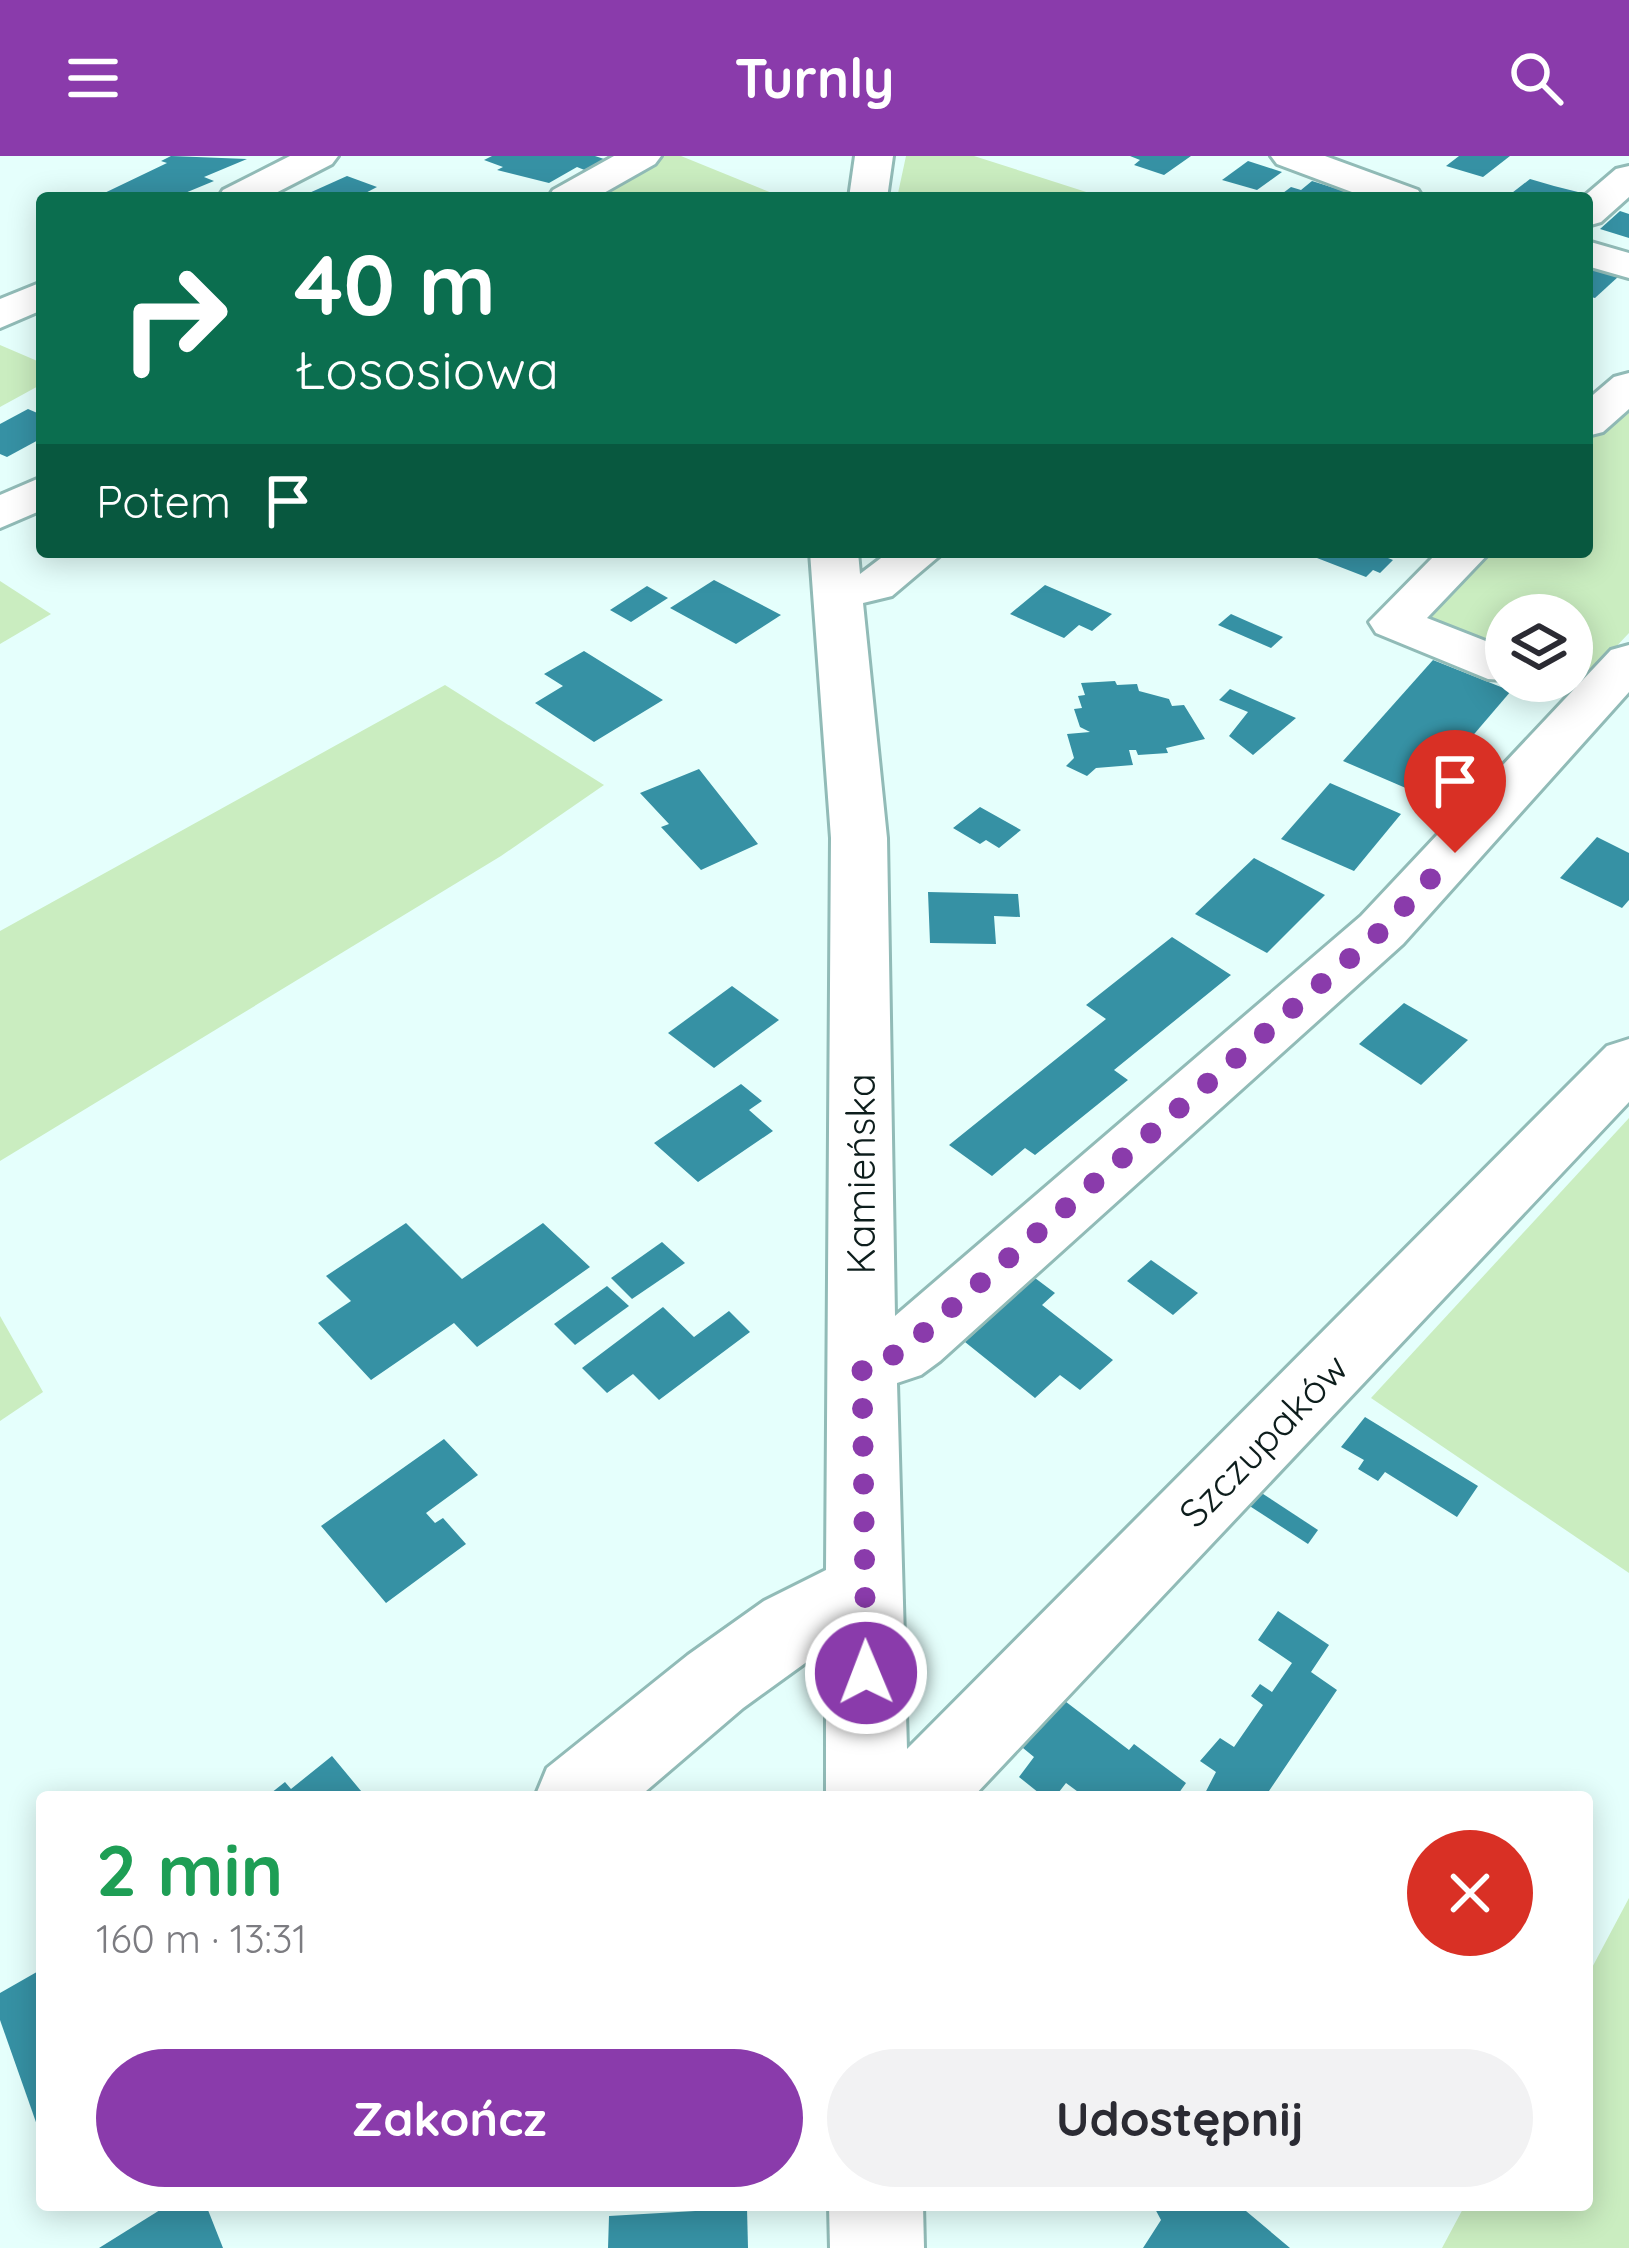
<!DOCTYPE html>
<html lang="pl">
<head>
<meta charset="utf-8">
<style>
	body { margin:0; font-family:Quicksand,sans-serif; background:#f2f2f3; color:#2b2b33; height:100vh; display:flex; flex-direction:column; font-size:45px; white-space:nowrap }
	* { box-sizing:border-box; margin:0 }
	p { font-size:39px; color:#7c7c81 }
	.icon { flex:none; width:66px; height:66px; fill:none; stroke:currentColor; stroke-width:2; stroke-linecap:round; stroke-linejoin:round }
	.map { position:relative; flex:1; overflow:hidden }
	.side { position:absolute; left:36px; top:1635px; width:1557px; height:420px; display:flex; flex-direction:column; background:#fff; border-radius:12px; box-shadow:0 6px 30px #0003 }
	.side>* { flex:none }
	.banner { position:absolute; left:36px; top:36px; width:1557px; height:366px; border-radius:12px; box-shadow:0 6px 30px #0003; background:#0b6e4f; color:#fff; overflow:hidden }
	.buttons { position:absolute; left:1485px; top:438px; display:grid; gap:24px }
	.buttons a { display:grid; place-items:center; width:108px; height:108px; border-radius:50%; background:#fff; box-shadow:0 6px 30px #0003; font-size:60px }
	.pin { position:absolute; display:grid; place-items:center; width:102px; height:102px; color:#fff; margin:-123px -51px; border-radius:50% 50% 50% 0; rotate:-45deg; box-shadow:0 0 12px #0007 }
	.pin .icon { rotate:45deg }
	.me { position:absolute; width:132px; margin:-66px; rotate:359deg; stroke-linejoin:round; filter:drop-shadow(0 0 9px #0008) }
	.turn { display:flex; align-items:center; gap:42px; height:252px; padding:0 60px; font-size:54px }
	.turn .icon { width:156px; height:156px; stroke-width:2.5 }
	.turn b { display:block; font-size:84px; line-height:102px }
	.then { display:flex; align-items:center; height:114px; padding:0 60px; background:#0003; gap:24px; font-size:45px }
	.round { display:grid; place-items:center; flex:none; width:126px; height:126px; border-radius:63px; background:#f2f2f3 }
	.summary { display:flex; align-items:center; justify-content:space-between; height:204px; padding:0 60px }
	h1 { font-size:72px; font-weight:700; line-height:90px; color:#1e9e55 }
	.button { display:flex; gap:24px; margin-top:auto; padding:24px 60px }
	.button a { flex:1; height:138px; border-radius:72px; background:#8a3bab; color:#fff; font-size:48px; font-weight:700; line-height:138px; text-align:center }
	.button a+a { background:#f2f2f3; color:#2b2b33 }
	header { display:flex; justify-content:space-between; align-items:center; height:156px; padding:0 60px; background:#8a3bab; color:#fff; font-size:54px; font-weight:700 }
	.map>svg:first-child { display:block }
	.green { fill:#caedc0 }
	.building { fill:#3691a4 }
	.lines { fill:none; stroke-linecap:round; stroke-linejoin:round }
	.minor-casing { stroke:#91bbb7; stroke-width:6 }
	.minor { fill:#fff; fill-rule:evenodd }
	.route { stroke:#8a3bab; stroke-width:21; stroke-dasharray:0 37.8 }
	.labels { text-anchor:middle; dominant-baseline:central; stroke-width:9; stroke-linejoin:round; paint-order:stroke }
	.street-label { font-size:39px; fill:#0d1d1c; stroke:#fff }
</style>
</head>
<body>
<header><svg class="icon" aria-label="menu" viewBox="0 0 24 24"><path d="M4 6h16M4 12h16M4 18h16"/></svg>Turnly<svg class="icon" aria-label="search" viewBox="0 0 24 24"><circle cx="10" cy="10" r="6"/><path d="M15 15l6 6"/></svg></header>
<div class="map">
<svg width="1629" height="2092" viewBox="0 0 1629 2092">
	<rect width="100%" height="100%" fill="#e5fffc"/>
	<!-- green -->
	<g class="green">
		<path d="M653 0H681L777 39 581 42Z"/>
		<path d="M906 0H974L1105 42H897Z"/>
		<path d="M0 189 42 207V228L0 251Z"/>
		<path d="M1629 247V477L1581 528 1572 524V459H1506V500L1416 466 1477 396H1587V285Z"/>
		<path d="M0 425 51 458 0 488Z"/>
		<path d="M445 529 604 629 501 700 0 1005V775Z"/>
		<path d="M1629 962V1417L1371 1242Z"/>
		<path d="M0 1160 43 1236 0 1265Z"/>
		<path d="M1629 1742V2092H1442L1465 2049H1587V1821Z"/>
	</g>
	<!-- building -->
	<g class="building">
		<path d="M171 0 247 3 204 21 214 25 173 42H94L167 7 161 5Z"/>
		<path d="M492 0H595L607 4 587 15 577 11 549 27 497 14 503 11 484 4Z"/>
		<path d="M1130 0H1191L1164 19 1134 9 1140 4Z"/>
		<path d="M1459 0H1510L1483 21 1446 10Z"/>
		<path d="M1248 5 1282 16 1257 34 1222 24Z"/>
		<path d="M347 20 377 31 356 42H298Z"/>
		<path d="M1530 23 1554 30 1578 36 1571 42 1508 40Z"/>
		<path d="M1312 25 1350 37 1343 42 1283 37 1291 31 1301 34Z"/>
		<path d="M1620 55 1629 58V82L1600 73Z"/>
		<path d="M1587 110 1619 120 1595 142 1587 140Z"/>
		<path d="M28 253 42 259V282L7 301 0 298V268Z"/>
		<path d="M1323 396H1387L1383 400 1393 404 1380 417 1373 414 1366 421 1317 402Z"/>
		<path d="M714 424 781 459 736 488 670 452Z"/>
		<path d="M1045 429 1112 458 1092 475 1079 469 1064 482 1010 458Z"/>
		<path d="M647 430 668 442 631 466 610 454Z"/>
		<path d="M1231 458 1283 481 1271 492 1218 469Z"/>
		<path d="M584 495 663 544 594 586 535 547 563 530 544 518Z"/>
		<path d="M1433 504 1511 535 1422 639 1343 605Z"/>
		<path d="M1115 525 1117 529 1137 528 1139 535 1169 543 1172 550 1184 549 1205 583 1166 592 1168 597 1138 599 1136 594H1129L1133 609 1096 612 1087 620 1066 610 1074 602 1067 578 1090 576 1080 571 1074 553 1082 552 1078 540 1085 539 1081 527Z"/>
		<path d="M1230 533 1296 562 1253 599 1229 580 1248 556 1219 544Z"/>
		<path d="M699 613 758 688 701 714 661 671 669 668 640 637Z"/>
		<path d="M1330 627 1401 658 1354 715 1281 683Z"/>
		<path d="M980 651 1021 674 999 692 986 684 980 688 953 672Z"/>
		<path d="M1597 681 1629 697V744L1622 752 1560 722Z"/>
		<path d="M1254 702 1325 739 1267 797 1195 758Z"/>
		<path d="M928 736 1018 738 1020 761 994 760 996 788 930 787Z"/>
		<path d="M1172 781 1231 819 1114 914 1128 924 1035 999 1025 992 992 1020 949 989 1106 863 1086 849Z"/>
		<path d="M732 830 779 864 714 912 668 877Z"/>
		<path d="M1404 847 1468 884 1421 929 1359 888Z"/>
		<path d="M741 928 762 945 749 954 773 975 698 1026 654 987Z"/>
		<path d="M406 1067 462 1123 543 1067 590 1111 477 1191 454 1167 371 1224 318 1167 351 1145 326 1120Z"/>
		<path d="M662 1086 685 1107 632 1143 611 1122Z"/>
		<path d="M1151 1104 1198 1137 1173 1159 1127 1125Z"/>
		<path d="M1035 1122 1055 1137 1042 1149 1113 1204 1080 1234 1060 1219 1035 1242 965 1186Z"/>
		<path d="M607 1130 629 1150 575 1189 554 1168Z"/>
		<path d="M663 1151 694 1181 729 1155 750 1176 659 1244 633 1218 607 1237 582 1212Z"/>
		<path d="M1365 1261 1478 1330 1457 1361 1385 1316 1378 1325 1358 1313 1364 1304 1341 1291Z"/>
		<path d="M444 1283 478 1319 426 1357 435 1367 443 1362 466 1388 386 1447 321 1370Z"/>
		<path d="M1257 1334 1318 1374 1308 1388 1245 1347Z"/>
		<path d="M1278 1455 1329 1489 1311 1516 1337 1534 1265 1641H1203L1216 1616 1200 1605 1220 1582 1234 1591 1263 1549 1251 1540 1260 1528 1272 1536 1292 1507 1258 1484Z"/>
		<path d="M1057 1539 1129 1594 1134 1588 1186 1627 1176 1641H1085L1066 1627 1055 1641H1044L1019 1621 1034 1601 1011 1582Z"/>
		<path d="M332 1600 366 1641H266L285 1626 291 1633Z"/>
		<path d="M42 1813V1966L37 1969 0 1864V1837Z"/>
		<path d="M168 2049H206L223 2092H99Z"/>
		<path d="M1153 2049H1249L1246 2055 1290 2092H1143L1161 2064Z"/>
		<path d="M747 2052 748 2092H608L609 2060Z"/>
	</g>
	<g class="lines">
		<defs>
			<g id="minor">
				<path d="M290 0H338L332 8 266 42H218L223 34Z"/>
				<path d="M614 0H661L655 8 595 42H548L553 34Z"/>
				<path d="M855 0H893L887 42H849Z"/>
				<path d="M1271 0H1325L1418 34 1423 42H1368L1277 8Z"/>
				<path d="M1629 10V41L1601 66 1587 70V42H1582L1616 13Z"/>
				<path d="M1587 85 1629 97V122L1587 110Z"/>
				<path d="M42 126V154L0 172V143Z"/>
				<path d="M1629 217V253L1603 276 1587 280V244L1614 221Z"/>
				<path d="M42 321V354L0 372V339Z"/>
				<path d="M810 396H858L860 418 889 396H944L892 440 863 447 887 682 895 1160 1361 760 1611 494 1629 489V536L1403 788 940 1205 921 1219 897 1227 907 1593 1607 890 1629 883V946L973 1641H826V1492L743 1552 639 1641H535L547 1612 688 1499 764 1445 826 1414 831 682Z"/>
				<path d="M1438 396H1490L1427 462 1506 493V525H1517L1488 523 1376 477 1369 466Z"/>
				<path d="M829 2049H923L924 2092H830Z"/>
			</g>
		</defs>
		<!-- minor casing -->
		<use href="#minor" class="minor-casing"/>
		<!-- minor -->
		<use href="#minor" class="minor"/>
	</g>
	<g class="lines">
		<!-- route -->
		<path class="route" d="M866 1517 862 1210 896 1198 915 1184 1382 774 1455 697"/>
	</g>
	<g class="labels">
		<!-- street labels -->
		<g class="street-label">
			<text transform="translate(860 1018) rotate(-90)">Kamieńska</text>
			<text transform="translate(1263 1284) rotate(-46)">Szczupaków</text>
		</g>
	</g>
</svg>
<div class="buttons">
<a><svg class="icon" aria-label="layers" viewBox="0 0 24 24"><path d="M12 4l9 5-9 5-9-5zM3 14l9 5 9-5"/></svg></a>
</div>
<div class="pin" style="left:1455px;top:697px;background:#d93025"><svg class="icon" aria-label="arrive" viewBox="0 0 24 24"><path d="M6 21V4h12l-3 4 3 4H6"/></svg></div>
<svg class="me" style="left:866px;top:1517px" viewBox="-20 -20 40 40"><circle r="17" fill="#8a3bab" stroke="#fff" stroke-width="3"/><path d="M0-11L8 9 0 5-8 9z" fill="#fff"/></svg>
<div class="banner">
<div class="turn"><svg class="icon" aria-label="right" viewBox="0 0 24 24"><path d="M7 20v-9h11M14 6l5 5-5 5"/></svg><div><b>40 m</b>Łososiowa</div></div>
<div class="then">Potem<svg class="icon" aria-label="arrive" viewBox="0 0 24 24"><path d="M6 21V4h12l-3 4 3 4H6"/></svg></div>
</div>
<section class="side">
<div class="summary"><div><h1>2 min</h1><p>160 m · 13:31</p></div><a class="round" style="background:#d93025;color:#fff"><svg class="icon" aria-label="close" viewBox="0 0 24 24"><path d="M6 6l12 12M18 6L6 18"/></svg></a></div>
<div class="button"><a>Zakończ</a><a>Udostępnij</a></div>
</section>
</div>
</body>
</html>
